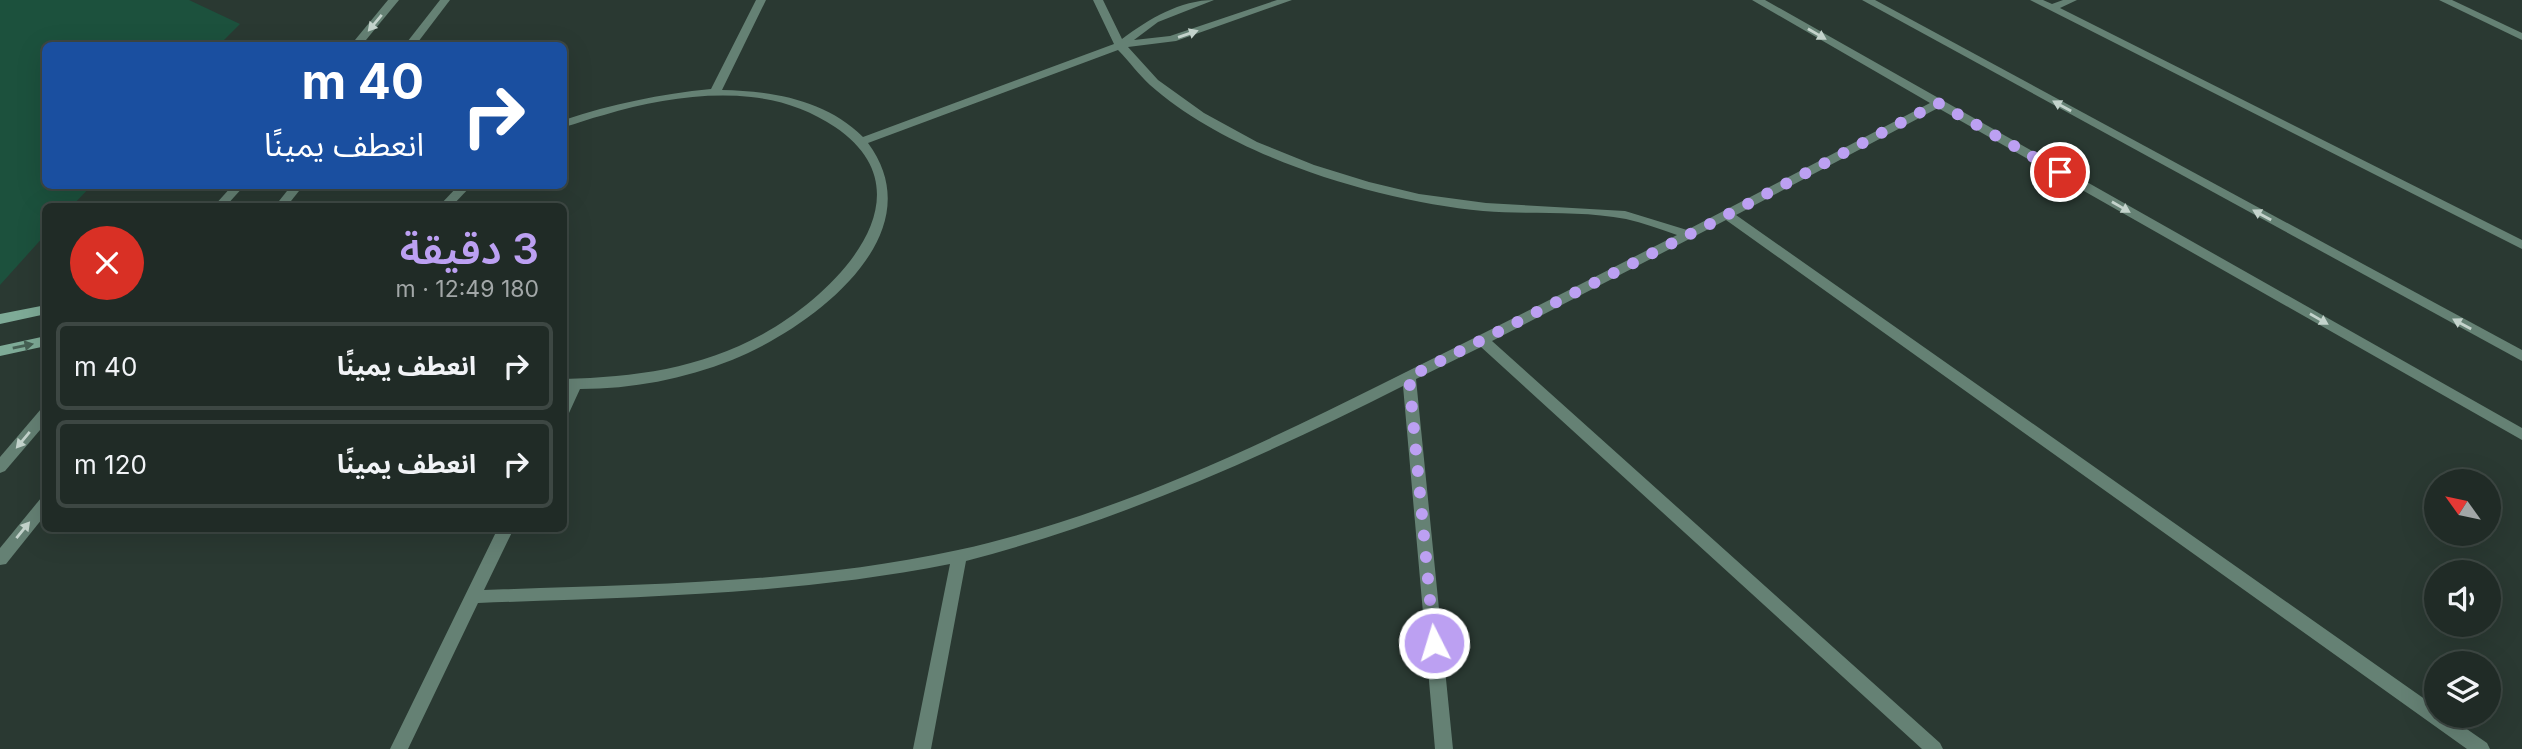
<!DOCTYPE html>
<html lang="ar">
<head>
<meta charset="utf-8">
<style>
	body { margin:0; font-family:Inter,"Noto Sans Arabic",sans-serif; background:#2d3732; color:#f1f3f6; direction:rtl; height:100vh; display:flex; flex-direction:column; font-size:26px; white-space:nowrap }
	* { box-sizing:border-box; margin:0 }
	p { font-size:23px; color:#a2a7a7 }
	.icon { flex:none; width:38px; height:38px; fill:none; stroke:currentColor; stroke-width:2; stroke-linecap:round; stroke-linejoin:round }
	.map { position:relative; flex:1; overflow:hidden; direction:ltr }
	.side { position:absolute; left:42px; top:203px; width:525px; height:329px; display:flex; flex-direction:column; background:#202b26; border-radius:10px; box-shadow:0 7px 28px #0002,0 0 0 2px #3d4743; direction:rtl }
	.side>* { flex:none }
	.hud { position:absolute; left:42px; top:42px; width:525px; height:147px; border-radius:10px; box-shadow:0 7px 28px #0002,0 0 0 2px #3d4743; direction:rtl; background:#1a4fa0; color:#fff; overflow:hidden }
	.needle { width:46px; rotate:303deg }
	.fabs { position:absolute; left:2424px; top:469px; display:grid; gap:14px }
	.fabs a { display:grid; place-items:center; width:77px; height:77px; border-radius:50%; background:#202b26; box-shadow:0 7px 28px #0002,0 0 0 2px #3d4743; font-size:35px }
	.pin { position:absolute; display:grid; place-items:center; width:60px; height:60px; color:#fff; margin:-30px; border:4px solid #fff; border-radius:50%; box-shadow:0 2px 7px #0007 }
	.me { position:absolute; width:77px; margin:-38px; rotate:355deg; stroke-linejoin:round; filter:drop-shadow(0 0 5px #0008) }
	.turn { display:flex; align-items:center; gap:24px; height:147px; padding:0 28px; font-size:32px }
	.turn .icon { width:91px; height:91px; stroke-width:2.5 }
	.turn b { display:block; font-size:49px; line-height:60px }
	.round { display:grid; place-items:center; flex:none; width:74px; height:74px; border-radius:37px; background:#2d3732 }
	.head { display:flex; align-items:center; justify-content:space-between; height:119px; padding:0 28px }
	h1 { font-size:42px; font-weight:600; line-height:52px; color:#bca0f2 }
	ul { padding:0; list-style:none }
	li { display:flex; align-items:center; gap:21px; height:88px; margin:0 14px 10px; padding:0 14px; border:4px solid #3d4743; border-radius:10px }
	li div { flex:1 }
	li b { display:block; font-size:26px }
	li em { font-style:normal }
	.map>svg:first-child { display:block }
	.green { fill:#1c513d }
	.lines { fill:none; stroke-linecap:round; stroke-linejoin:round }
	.street { fill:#658174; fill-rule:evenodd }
	.secondary { fill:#7eab97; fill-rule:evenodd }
	.oneway { fill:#c4d3cc }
	.oneway2 { fill:#466154 }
	.route { stroke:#bca0f2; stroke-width:12; stroke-dasharray:0 21.6 }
</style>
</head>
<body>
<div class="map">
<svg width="2522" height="749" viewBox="0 0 2522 749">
	<rect width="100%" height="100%" fill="#2a3932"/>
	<!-- green -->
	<path class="green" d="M0 0H189L240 24 219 45 46 46V186H91L72 206H46L45 235 0 285Z"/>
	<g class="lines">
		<!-- street -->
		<g class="street">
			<path d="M388 0H399L361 46H350Z"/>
			<path d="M440 0H450L415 46H404Z"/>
			<path d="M756 0H766L722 90C772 91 826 100 863 137L1114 44 1093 0H1103L1122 39C1149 19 1180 0 1214 0L1158 22 1134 40 1170 36 1277 0H1292L1176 41 1128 47 1158 80 1204 113 1257 142 1314 165 1369 182 1419 194 1486 203 1625 211 1687 230 1930 103 1752 0H1765L2522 428V440L1938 108 1736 215 2436 707V716H2448L2487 743 2490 749H2467L1726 220 1492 341 1940 743 1943 749H1922L1481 347 1416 379 1453 749H1435L1403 386C1260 458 1122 520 966 561L931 749H913L950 564C794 595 636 597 478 603L408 749H390L498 528H514L484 590C642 584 802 584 958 550 1107 517 1246 452 1382 384 1481 335 1579 285 1677 235 1660 229 1643 223 1626 219 1579 210 1530 215 1483 211 1378 201 1231 157 1150 85 1139 75 1129 61 1118 50L868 143C937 236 809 329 732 360 684 379 632 389 580 389L569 413 564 414V395L566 389H564V379C635 377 699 369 763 334 834 295 935 195 835 127 810 110 781 100 751 97 702 92 651 101 604 115 590 118 577 124 564 127V120C612 104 660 94 711 89Z"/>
			<path d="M1862 0H1875L2522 350V361Z"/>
			<path d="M2030 0H2043L2052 4 2063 0H2077L2060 8 2522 240V249Z"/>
			<path d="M2439 0H2452L2522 33V40Z"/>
			<path d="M232 186H244L226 206H214Z"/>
			<path d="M291 186H303L287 206H275Z"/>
			<path d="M458 186H471L452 206H439Z"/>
			<path d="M46 408V423L5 471 0 473V457L41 409Z"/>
			<path d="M46 496V514L6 564 0 565V548L41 498Z"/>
		</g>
		<!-- secondary -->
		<g class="secondary">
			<path d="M46 305V314L0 324V314Z"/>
			<path d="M46 336V346L0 356V346Z"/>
		</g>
	</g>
	<!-- one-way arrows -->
	<defs><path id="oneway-solid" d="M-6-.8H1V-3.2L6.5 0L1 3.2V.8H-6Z" transform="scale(1.75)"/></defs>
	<g class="oneway">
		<use href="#oneway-solid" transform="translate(375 23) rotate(130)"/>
		<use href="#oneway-solid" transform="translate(1188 34) rotate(-19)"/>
		<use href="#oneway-solid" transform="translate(1817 34) rotate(30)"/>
		<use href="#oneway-solid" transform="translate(2062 106) rotate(-151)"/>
		<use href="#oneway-solid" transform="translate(2121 207) rotate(30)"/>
		<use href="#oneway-solid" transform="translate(2262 215) rotate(-151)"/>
		<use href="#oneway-solid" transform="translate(2319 319) rotate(30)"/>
		<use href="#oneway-solid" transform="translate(2462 324) rotate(-151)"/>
		<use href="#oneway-solid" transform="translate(23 440) rotate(130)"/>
		<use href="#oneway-solid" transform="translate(23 530) rotate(-51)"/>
	</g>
	<use class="oneway2" href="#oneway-solid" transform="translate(23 346) rotate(-12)"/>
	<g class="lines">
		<!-- route -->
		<path class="route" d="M1434 643 1409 377 1708 225 1938 103 2060 172"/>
	</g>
</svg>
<div class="fabs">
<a><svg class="needle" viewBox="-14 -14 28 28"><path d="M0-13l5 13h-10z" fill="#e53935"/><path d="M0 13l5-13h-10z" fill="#a2a7a7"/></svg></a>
<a><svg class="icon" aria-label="sound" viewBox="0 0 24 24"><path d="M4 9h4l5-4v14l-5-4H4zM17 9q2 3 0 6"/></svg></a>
<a><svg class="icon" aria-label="layers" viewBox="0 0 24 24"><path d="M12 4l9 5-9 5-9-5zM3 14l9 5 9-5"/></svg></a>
</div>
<div class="pin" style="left:2060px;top:172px;background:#d93025"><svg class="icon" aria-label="arrive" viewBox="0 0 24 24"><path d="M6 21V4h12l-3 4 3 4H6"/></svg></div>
<svg class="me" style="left:1434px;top:643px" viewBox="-20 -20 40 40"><circle r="17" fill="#bca0f2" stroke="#fff" stroke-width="3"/><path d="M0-11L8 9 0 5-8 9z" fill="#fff"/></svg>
<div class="hud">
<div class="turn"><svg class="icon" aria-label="right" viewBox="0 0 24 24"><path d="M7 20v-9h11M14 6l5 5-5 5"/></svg><div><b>40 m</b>انعطف يمينًا</div></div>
</div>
<section class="side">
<div class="head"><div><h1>3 دقيقة</h1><p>180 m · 12:49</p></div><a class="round" style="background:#d93025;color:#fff"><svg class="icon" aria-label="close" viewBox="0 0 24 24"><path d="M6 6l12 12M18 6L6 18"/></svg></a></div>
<ul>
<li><svg class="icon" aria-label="right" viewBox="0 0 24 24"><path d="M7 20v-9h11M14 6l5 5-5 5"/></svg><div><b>انعطف يمينًا</b></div><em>40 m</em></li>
<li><svg class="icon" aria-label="right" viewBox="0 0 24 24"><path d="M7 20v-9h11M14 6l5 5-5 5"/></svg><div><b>انعطف يمينًا</b></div><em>120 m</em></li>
</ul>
</section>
</div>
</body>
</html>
